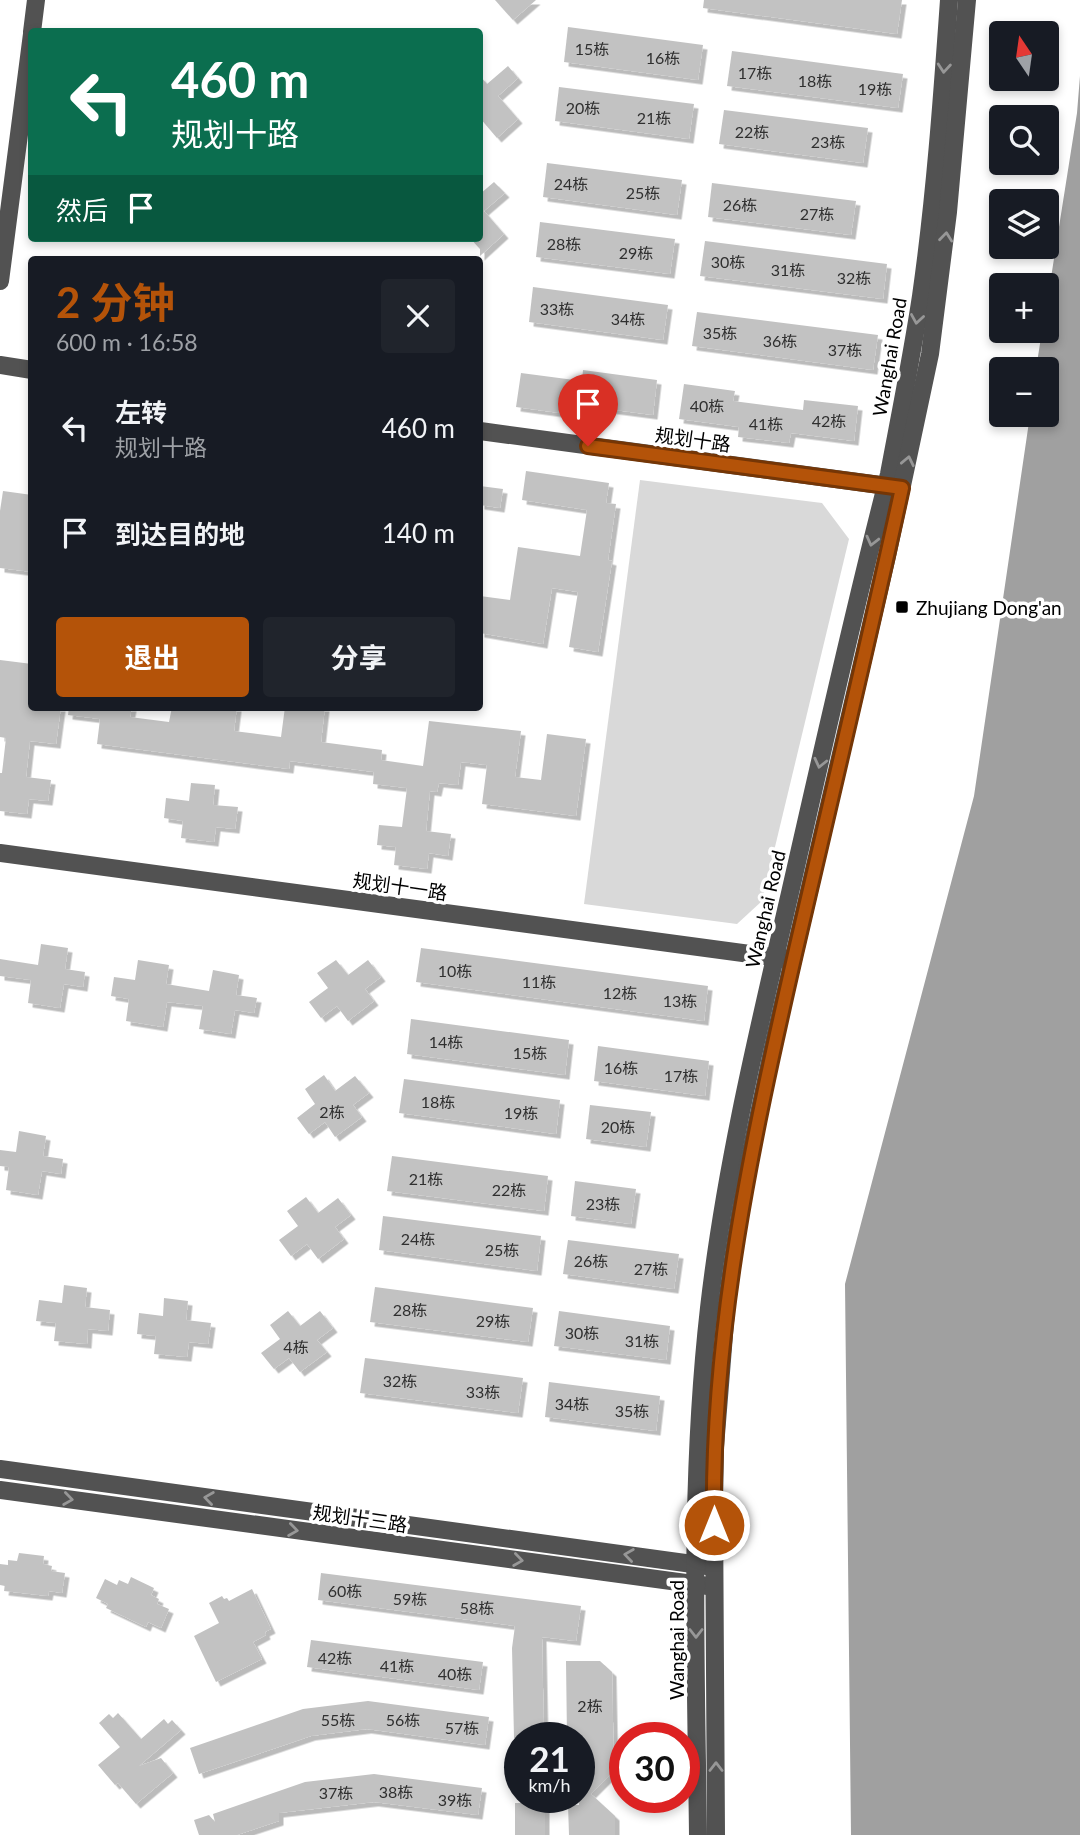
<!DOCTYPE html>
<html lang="zh">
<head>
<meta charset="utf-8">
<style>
	body { margin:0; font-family:Lato,"Noto Sans SC",sans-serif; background:#20242c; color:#f1f3f6; height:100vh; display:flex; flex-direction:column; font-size:26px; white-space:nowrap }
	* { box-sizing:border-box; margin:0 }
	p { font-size:23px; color:#9ea1a6 }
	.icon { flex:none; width:38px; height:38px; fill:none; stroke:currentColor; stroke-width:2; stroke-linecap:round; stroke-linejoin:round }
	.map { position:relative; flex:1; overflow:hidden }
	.panel { position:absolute; left:28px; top:256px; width:455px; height:455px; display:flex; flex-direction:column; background:#171b24; border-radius:7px; box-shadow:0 4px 10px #0003 }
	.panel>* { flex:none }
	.guide { position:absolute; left:28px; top:28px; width:455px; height:214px; border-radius:7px; box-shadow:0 4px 10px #0003; background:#0b6e4f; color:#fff; overflow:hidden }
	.needle { width:46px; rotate:347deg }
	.controls { position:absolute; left:989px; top:21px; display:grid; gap:14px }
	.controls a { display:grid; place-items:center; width:70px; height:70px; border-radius:7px; background:#171b24; box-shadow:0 4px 10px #0003; font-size:35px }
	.speed { position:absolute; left:504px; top:1722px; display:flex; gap:14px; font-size:35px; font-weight:700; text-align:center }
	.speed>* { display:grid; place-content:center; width:91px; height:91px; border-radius:50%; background:#171b24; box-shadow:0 4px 10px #0003; line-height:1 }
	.speed small { font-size:18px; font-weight:400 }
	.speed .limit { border:10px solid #d22; background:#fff; color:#111 }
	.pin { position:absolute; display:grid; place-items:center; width:60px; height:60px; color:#fff; margin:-72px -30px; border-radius:50% 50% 50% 0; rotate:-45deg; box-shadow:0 0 7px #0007 }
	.pin .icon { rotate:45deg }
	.me { position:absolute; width:77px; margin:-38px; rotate:0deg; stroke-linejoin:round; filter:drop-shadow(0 0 5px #0008) }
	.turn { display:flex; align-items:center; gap:24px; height:147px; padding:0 28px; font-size:32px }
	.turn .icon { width:91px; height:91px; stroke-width:2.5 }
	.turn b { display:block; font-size:49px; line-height:60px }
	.then { display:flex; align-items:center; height:66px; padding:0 28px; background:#0003; gap:14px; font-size:26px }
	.round { display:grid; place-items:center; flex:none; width:74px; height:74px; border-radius:7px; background:#20242c }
	.headline { display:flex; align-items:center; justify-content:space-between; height:119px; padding:0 28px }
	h1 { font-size:42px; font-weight:700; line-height:52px; color:#b45309 }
	.button { display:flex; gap:14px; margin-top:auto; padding:14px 28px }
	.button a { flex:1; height:80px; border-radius:7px; background:#b45309; color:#fff; font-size:28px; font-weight:700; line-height:80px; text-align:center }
	.button a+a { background:#20242c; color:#f1f3f6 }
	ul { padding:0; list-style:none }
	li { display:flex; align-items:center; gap:21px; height:105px; padding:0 28px }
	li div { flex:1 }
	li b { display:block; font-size:26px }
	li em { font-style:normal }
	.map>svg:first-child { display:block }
	.green { fill:#d9d9d9 }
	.water { fill:#a0a0a0 }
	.building { fill:#c2c2c2; filter:url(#shadow) }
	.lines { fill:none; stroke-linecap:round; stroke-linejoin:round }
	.minor { stroke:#525252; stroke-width:18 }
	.oneway { stroke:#979797 }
	.route-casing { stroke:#753606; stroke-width:18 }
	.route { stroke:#b45309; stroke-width:12 }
	.poi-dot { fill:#000; stroke:#fff; stroke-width:2.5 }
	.labels { text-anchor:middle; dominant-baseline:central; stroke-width:7; stroke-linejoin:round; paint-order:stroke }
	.number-label { font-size:16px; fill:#303030 }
	.street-label { font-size:19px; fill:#000; stroke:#fff }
	.poi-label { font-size:19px; fill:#000; stroke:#fff; text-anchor:start }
</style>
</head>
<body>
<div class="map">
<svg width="1080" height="1835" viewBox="0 0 1080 1835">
	<defs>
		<filter id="shadow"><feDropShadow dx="4.5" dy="4.5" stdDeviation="0" flood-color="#0004"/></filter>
	</defs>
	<rect width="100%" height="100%" fill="#fff"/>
	<!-- green -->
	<path class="green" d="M640 480 822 503 849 539 762 901 737 924 584 904Z"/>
	<!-- water -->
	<path class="water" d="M1080 76V1835H851L845 1284 974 796 1030 415H1046V369H1036L1042 331H1046L1047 303 1077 113Z"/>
	<!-- building -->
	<g class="building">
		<path d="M495 0H536L513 20Z"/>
		<path d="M704 0H902L897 34 703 8Z"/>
		<path d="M568 27 703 45 698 80 564 62Z"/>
		<path d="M732 51 903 74 898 108 727 86Z"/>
		<path d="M508 66 518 78 498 96 518 119 497 138 480 118V76L487 84Z"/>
		<path d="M559 87 694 104 689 139 555 121Z"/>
		<path d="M724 110 868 128 863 163 719 144Z"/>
		<path d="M547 163 682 180 677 215 543 197Z"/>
		<path d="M494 182 505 193 484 211 504 234 480 256V249L470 238H480V194Z"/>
		<path d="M712 183 856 201 851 235 708 217Z"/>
		<path d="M540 222 675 239 670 274 536 257Z"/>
		<path d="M705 241 887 264 883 299 700 276Z"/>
		<path d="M533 287 668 305 663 340 529 322Z"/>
		<path d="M697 312 878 335 873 370 692 346Z"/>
		<path d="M583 370 657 380 653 415 569 404 567 414 516 407 521 373 582 381Z"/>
		<path d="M684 384 735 391 733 401 803 410 804 400 858 406 854 441 791 433 789 443 738 437 739 427 679 419Z"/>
		<path d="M526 471 609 483 606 503 616 504 608 560 612 561 598 652 569 647 578 592 552 588 543 644 480 633V596L510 600 518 547 580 556 587 510 522 500Z"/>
		<path d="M480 486 503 489 500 508 480 505Z"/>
		<path d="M3 491 32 495V572L0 568V511Z"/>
		<path d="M0 660 32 664V707H61L56 744 30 741 26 777 51 780 48 801 29 799 27 814 0 811V773H2L6 738 0 737Z"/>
		<path d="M69 707H132L130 717 169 722 172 707H237L234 731 281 737 285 707H325L321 742 382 750 381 760 423 766 429 721 521 731 515 777 541 780 547 734 586 739 576 816 482 804 487 765 461 762 458 785 439 783 437 792 430 791 426 831 451 834 448 856 429 853 427 869 394 865 396 847 377 845 379 825 402 827 407 788 373 784 374 772 290 761 289 769 97 744 100 719 68 715Z"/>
		<path d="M191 783 215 785 213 805 238 807 235 829 216 827 214 842 181 838 183 821 164 818 166 798 189 801Z"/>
		<path d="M41 944 68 948 65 969 85 972 83 987 64 984 60 1008 28 1003 31 980 0 976V959L38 965Z"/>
		<path d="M421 948 708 986 704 1021 416 982Z"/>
		<path d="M138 960 169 965 166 984 209 991 213 970 239 975 236 995 257 998 254 1013 235 1010 231 1034 199 1029 203 1006 167 1002 163 1027 126 1021 129 999 111 996 114 977 135 980Z"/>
		<path d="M336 960 348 975 368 960 381 977 365 989 374 1001 348 1021 337 1006 321 1018 309 1002 328 988 317 973Z"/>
		<path d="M411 1019 569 1040 565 1075 407 1054Z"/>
		<path d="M598 1046 709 1061 705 1096 594 1081Z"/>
		<path d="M324 1075 335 1091 355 1076 369 1093 353 1105 362 1117 335 1137 325 1122 309 1134 297 1118 315 1104 305 1089Z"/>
		<path d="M404 1079 560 1100 556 1134 399 1113Z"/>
		<path d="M590 1105 651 1112 646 1147 586 1139Z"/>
		<path d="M19 1131 46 1136 43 1156 63 1159 61 1174 42 1171 38 1195 6 1190 9 1167 0 1166V1150L16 1152Z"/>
		<path d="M392 1156 548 1176 544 1211 387 1191Z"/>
		<path d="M575 1181 636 1189 631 1224 571 1216Z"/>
		<path d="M306 1197 318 1213 338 1198 351 1215 335 1227 344 1239 318 1259 307 1244 291 1256 279 1240 298 1226 287 1211Z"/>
		<path d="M383 1216 541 1236 537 1271 379 1250Z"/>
		<path d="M568 1240 679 1254 674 1289 563 1274Z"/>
		<path d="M64 1285 87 1288 85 1307 110 1310 108 1331 88 1329 87 1344 54 1341 56 1323 36 1321 39 1300 62 1303Z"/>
		<path d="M375 1287 533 1308 528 1342 370 1322Z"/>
		<path d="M164 1298 188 1301 186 1320 211 1323 208 1344 189 1342 187 1357 154 1354 156 1336 137 1334 139 1313 163 1316Z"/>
		<path d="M288 1311 300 1326 320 1311 333 1328 317 1340 327 1352 300 1372 289 1358 274 1369 261 1353 280 1339 270 1325Z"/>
		<path d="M559 1311 670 1326 666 1360 554 1346Z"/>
		<path d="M365 1358 523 1378 518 1413 360 1393Z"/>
		<path d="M549 1382 660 1396 656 1431 545 1417Z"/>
		<path d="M19 1553 44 1556 43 1564 52 1566 51 1571 65 1573 62 1593 49 1591 48 1596 4 1591 5 1586 0 1585V1564L8 1565V1560L17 1561Z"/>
		<path d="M321 1573 581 1606 576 1641 542 1637 544 1738H514L512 1648 515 1626 318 1600Z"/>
		<path d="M131 1577 154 1588 151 1595 159 1599 157 1604 169 1609 161 1628 148 1622 146 1627 106 1608 108 1604 96 1598 105 1579 117 1585 119 1580 128 1584Z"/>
		<path d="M252 1589 271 1629 265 1632 266 1635 253 1642 262 1659 216 1682 194 1636 219 1623 209 1603 222 1596 224 1599 227 1598 229 1601Z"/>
		<path d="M311 1640 483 1662 479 1690 307 1667Z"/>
		<path d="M566 1661H600L612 1672 614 1771 591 1794 615 1816V1835H569L568 1805H579V1738H567Z"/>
		<path d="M368 1701 489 1717 485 1745 367 1729 311 1736 199 1774 190 1748 303 1709Z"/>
		<path d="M118 1713 141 1739 164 1719 168 1724 172 1720 181 1730 139 1766 161 1758 173 1773 136 1804 118 1783 115 1785 98 1765 120 1747 99 1723 109 1714 113 1718Z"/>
		<path d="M374 1774 482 1788 478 1815 374 1802 279 1813V1821L237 1835H199L194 1820 209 1815 215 1822 213 1814 305 1782Z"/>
		<rect x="515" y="1803" width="30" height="32"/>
	</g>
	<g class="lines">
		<!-- minor -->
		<g class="minor">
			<path d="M32 32 36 0"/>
			<path d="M0 281 32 34"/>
			<path d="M0 365 32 370"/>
			<path d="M480 431 895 487"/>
			<path d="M0 853 787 959"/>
			<path d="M0 1469 707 1566"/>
			<path d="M0 1490 708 1586"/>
			<path d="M698 1835C696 1660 689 1483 709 1308 725 1168 758 1031 790 893 822 753 853 613 889 474 900 415 912 356 921 296 935 198 942 99 949 0"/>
			<path d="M716 1835 714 1504 715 1447 726 1310 735 1245 747 1170 776 1033 887 556 930 354 948 212 967 0"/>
		</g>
	</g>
	<!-- one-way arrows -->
	<defs><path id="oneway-chevron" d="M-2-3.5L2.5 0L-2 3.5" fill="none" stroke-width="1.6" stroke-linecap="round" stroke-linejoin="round" transform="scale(1.75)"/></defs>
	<g class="oneway">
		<use href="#oneway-chevron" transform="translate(944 68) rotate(95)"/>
		<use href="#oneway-chevron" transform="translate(946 237) rotate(-84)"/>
		<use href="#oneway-chevron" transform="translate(917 319) rotate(99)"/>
		<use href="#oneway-chevron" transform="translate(908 461) rotate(-78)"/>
		<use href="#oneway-chevron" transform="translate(872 541) rotate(104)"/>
		<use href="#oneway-chevron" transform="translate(820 763) rotate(103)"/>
		<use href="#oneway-chevron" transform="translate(209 1498) rotate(-172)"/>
		<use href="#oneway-chevron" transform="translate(68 1499) rotate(8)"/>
		<use href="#oneway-chevron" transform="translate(293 1530) rotate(8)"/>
		<use href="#oneway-chevron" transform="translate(629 1555) rotate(-172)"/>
		<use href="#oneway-chevron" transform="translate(518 1560) rotate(8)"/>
		<use href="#oneway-chevron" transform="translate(696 1633) rotate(90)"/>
		<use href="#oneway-chevron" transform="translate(716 1767) rotate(-90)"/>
	</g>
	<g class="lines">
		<defs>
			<path id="route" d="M588 446 902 488C868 644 831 799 795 954 752 1142 711 1331 714 1525"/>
		</defs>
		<!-- route casing -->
		<use href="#route" class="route-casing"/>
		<!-- route -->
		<use href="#route" class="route"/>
	</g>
	<!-- markers -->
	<rect class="poi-dot" x="895" y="600" width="14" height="14" rx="3.5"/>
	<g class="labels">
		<!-- number labels -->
		<g class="number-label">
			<text x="592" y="48">15栋</text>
			<text x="663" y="57">16栋</text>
			<text x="755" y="72">17栋</text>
			<text x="815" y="80">18栋</text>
			<text x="875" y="88">19栋</text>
			<text x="583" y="107">20栋</text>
			<text x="654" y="117">21栋</text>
			<text x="752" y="131">22栋</text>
			<text x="828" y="141">23栋</text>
			<text x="571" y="183">24栋</text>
			<text x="643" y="192">25栋</text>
			<text x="740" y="204">26栋</text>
			<text x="817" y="213">27栋</text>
			<text x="564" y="243">28栋</text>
			<text x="636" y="252">29栋</text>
			<text x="728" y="261">30栋</text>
			<text x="788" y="269">31栋</text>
			<text x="854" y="277">32栋</text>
			<text x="557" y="308">33栋</text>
			<text x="628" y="318">34栋</text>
			<text x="720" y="332">35栋</text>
			<text x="780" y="340">36栋</text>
			<text x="845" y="349">37栋</text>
			<text x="707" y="405">40栋</text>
			<text x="829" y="420">42栋</text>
			<text x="766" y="423">41栋</text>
			<text x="455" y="970">10栋</text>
			<text x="539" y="981">11栋</text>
			<text x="620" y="992">12栋</text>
			<text x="680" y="1000">13栋</text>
			<text x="446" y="1041">14栋</text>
			<text x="530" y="1052">15栋</text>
			<text x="621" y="1067">16栋</text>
			<text x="681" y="1075">17栋</text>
			<text x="438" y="1101">18栋</text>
			<text x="332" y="1111">2栋</text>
			<text x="521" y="1112">19栋</text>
			<text x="618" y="1126">20栋</text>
			<text x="426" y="1178">21栋</text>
			<text x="509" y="1189">22栋</text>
			<text x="603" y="1203">23栋</text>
			<text x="418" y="1238">24栋</text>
			<text x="502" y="1249">25栋</text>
			<text x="591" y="1260">26栋</text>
			<text x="651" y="1268">27栋</text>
			<text x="410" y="1309">28栋</text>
			<text x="493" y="1320">29栋</text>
			<text x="582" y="1332">30栋</text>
			<text x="642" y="1340">31栋</text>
			<text x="296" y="1346">4栋</text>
			<text x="400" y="1380">32栋</text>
			<text x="483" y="1391">33栋</text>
			<text x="572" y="1403">34栋</text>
			<text x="632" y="1410">35栋</text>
			<text x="345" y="1590">60栋</text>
			<text x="410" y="1598">59栋</text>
			<text x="477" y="1607">58栋</text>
			<text x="335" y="1657">42栋</text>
			<text x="397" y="1665">41栋</text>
			<text x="455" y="1673">40栋</text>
			<text x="590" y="1705">2栋</text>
			<text x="338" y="1719">55栋</text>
			<text x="403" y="1719">56栋</text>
			<text x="462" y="1727">57栋</text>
			<text x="396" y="1791">38栋</text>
			<text x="336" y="1792">37栋</text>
			<text x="455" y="1799">39栋</text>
		</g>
		<!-- street labels -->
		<g class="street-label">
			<text transform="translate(889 357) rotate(-80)">Wanghai Road</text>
			<text transform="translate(693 439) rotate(8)">规划十路</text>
			<text transform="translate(400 886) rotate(8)">规划十一路</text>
			<text transform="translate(765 909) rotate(-77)">Wanghai Road</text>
			<text transform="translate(360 1518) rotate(8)">规划十三路</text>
			<text transform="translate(676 1640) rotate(-90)">Wanghai Road</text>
		</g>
		<!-- poi labels -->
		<g class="poi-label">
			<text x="916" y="607">Zhujiang Dong'an</text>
		</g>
	</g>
</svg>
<div class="controls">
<a><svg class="needle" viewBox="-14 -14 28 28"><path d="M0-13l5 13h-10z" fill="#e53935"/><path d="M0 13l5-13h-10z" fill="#9ea1a6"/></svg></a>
<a><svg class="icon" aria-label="search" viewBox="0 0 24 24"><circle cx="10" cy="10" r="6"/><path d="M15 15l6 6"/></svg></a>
<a><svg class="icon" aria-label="layers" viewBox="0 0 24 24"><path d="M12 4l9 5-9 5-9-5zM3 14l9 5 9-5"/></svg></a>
<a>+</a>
<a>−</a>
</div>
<div class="speed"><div>21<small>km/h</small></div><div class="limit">30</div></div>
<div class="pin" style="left:588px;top:446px;background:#d93025"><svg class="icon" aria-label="arrive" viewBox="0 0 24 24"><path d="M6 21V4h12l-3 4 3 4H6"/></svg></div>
<svg class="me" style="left:714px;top:1525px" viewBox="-20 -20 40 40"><circle r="17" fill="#b45309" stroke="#fff" stroke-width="3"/><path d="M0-11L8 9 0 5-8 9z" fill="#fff"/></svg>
<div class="guide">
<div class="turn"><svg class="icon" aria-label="left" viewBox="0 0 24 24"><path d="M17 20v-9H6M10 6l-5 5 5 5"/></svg><div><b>460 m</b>规划十路</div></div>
<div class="then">然后<svg class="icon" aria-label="arrive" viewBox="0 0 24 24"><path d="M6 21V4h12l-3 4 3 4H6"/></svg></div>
</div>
<section class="panel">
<div class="headline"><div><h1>2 分钟</h1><p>600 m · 16:58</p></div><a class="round"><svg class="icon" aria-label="close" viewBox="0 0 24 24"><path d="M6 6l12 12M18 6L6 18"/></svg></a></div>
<ul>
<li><svg class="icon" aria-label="left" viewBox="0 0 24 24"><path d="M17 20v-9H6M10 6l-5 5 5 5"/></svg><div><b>左转</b><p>规划十路</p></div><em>460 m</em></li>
<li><svg class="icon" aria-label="arrive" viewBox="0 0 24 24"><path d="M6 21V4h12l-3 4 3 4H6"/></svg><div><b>到达目的地</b></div><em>140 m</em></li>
</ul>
<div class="button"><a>退出</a><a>分享</a></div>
</section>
</div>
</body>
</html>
